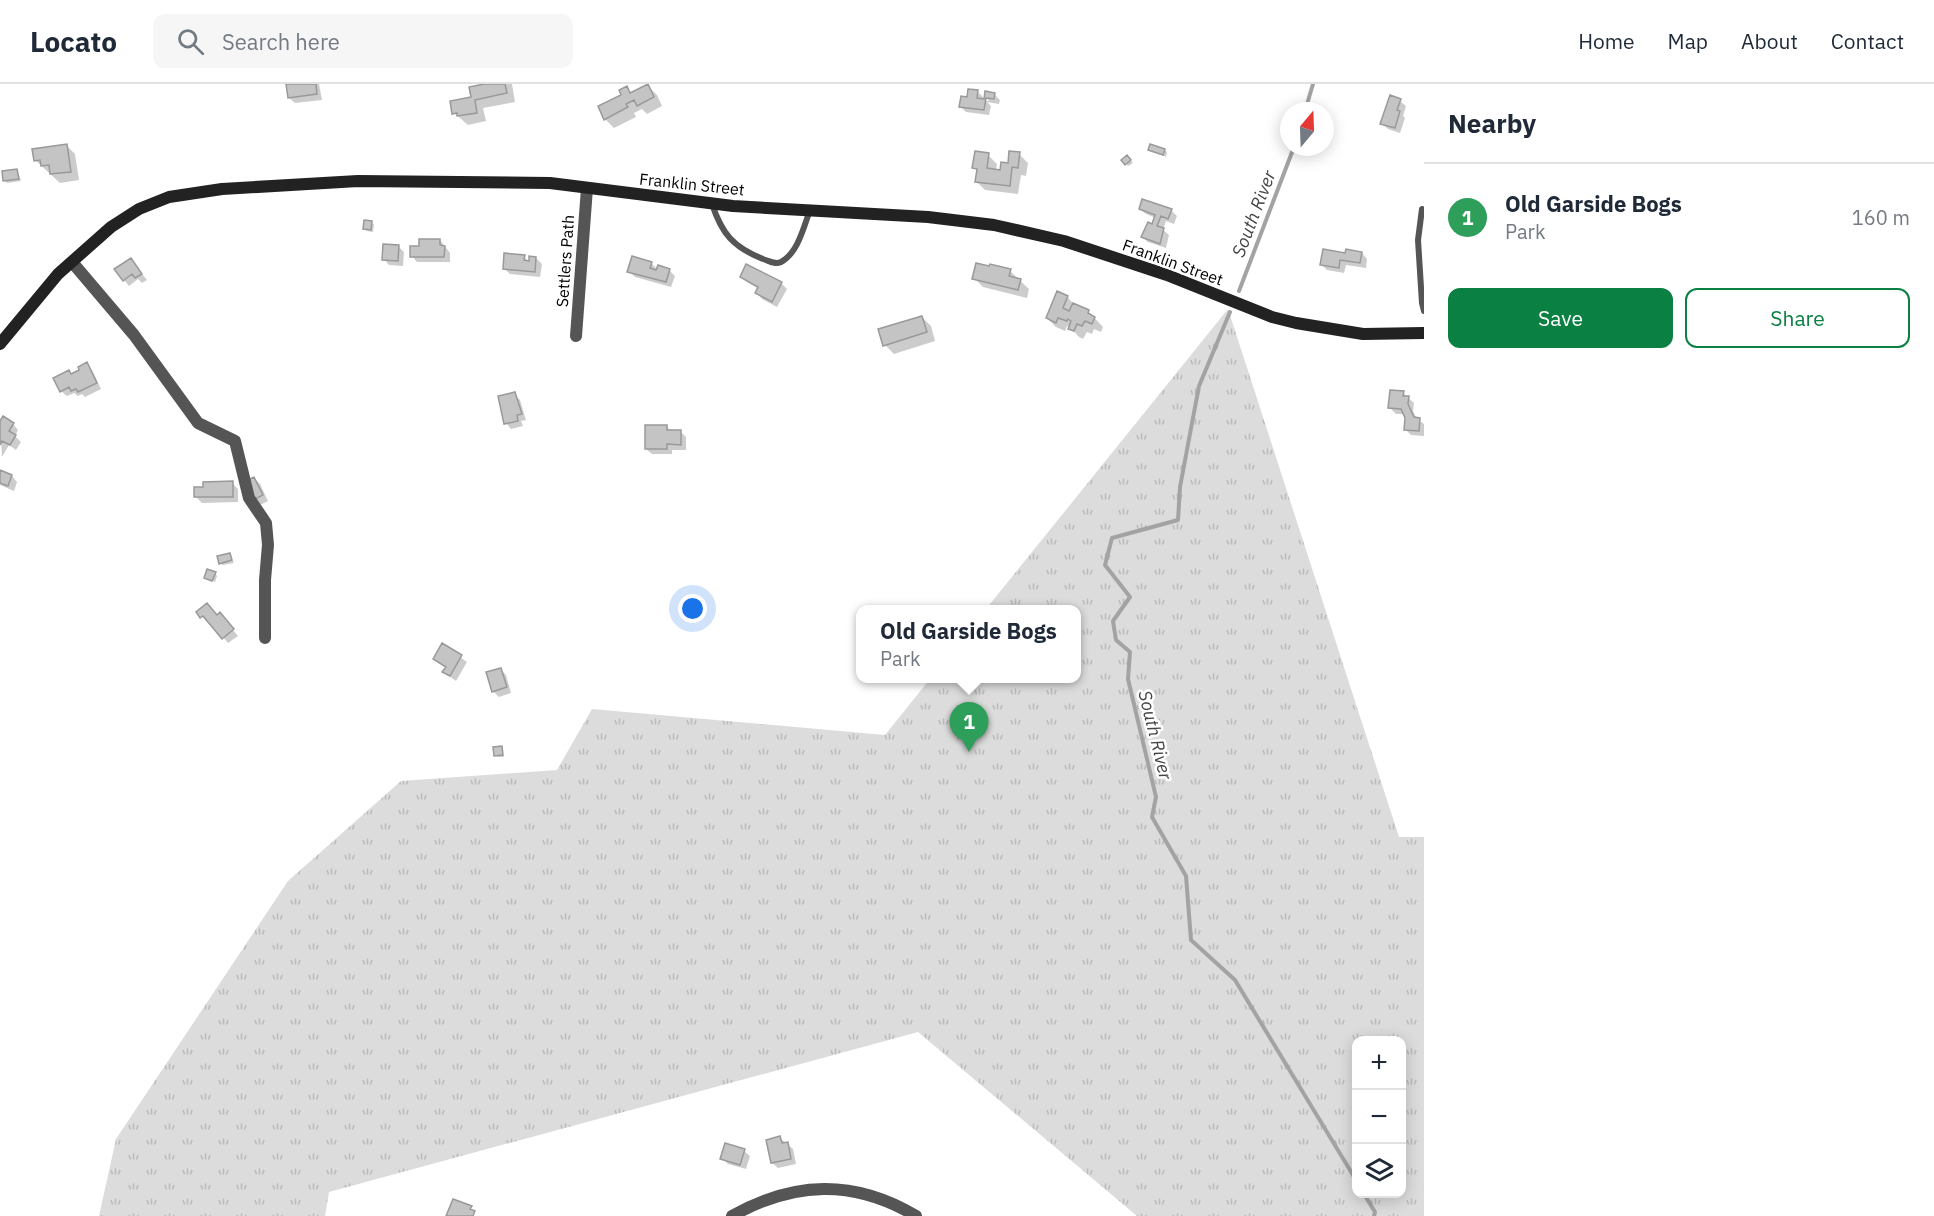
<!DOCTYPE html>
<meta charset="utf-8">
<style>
:root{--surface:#fff;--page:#f6f6f7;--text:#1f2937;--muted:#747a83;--line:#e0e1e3;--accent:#0b8043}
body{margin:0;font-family:"IBM Plex Sans",sans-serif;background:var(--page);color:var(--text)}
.controls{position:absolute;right:18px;bottom:18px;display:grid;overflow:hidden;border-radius:12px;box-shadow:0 3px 15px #0003}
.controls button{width:54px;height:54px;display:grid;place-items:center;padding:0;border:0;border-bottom:2px solid var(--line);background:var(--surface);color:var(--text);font:30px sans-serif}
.compass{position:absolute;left:1280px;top:18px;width:54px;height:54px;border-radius:50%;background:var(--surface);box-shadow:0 3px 15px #0003;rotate:19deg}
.you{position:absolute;left:693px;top:525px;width:21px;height:21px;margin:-15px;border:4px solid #fff;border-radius:50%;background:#1a73e8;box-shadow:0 0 0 9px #1a73e833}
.badge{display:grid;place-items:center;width:39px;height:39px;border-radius:50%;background:var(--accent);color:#fff;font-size:20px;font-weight:700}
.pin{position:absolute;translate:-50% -50px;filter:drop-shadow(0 2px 3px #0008)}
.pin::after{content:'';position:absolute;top:32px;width:21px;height:18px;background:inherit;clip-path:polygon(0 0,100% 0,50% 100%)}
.popup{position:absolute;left:856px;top:521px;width:225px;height:78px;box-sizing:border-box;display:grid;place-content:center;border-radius:12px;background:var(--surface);filter:drop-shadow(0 2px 4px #0005);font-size:20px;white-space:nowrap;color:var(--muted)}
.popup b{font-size:22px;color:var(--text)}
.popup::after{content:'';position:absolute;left:50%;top:100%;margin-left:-12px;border:12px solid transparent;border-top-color:var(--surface)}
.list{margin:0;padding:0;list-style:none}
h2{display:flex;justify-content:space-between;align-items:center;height:78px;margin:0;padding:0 24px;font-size:26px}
h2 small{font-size:20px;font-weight:400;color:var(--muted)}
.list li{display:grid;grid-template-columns:39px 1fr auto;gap:18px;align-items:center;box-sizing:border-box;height:108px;padding:0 24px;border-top:2px solid var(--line)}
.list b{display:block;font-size:22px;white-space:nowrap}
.list p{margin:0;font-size:20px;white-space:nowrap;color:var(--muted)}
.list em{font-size:20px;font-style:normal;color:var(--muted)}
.actions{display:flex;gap:12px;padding:18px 24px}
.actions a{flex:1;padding:14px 0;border:2px solid var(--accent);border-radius:12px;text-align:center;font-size:21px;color:var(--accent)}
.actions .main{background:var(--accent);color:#fff}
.icon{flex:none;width:33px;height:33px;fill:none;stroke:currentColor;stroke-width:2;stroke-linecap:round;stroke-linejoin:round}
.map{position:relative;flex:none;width:1424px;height:1132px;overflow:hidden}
header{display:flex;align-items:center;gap:36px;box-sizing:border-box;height:84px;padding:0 30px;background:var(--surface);border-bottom:2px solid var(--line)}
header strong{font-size:28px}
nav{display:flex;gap:33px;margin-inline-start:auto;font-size:21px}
.search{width:420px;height:54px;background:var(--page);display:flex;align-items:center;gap:15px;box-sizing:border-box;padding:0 21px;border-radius:12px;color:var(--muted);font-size:22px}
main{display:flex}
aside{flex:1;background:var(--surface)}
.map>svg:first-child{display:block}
.park{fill:url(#park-tufts);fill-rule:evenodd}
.shadow{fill:#0003}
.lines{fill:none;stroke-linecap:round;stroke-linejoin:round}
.stream{stroke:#a3a3a3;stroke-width:4}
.building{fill:#c4c4c4;stroke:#999;stroke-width:1.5}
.lane{stroke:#555;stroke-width:6}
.street{stroke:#555;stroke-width:12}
.secondary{stroke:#222;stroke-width:12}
.labels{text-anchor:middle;stroke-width:5;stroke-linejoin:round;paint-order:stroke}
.street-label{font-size:16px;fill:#000;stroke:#fff}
.water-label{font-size:18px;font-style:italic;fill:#444;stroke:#fff}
</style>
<header>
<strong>Locato</strong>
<div class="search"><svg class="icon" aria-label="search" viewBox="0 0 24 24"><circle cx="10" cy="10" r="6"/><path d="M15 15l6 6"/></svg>Search here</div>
<nav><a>Home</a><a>Map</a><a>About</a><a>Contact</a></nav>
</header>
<main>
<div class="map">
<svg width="1424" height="1132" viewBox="0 0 1424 1132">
<defs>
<pattern id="park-tufts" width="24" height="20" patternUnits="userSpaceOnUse" patternTransform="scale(1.5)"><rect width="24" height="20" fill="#dcdcdc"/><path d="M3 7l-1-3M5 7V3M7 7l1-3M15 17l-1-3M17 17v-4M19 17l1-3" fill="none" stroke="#bbb"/></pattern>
</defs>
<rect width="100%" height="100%" fill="#fff"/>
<path class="park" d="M1228,225L1399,753H1424V1132H1137L918,948L329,1108L325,1132H99L116,1055L288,797L401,697L557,686L592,625L885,651L930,595L1077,594V526L986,525ZM1356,956H1402V1110H1356Z"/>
<path class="shadow" d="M287,0H319L322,16L295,19L289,14Z
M492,0H512L515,18L483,24L486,37L468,41L454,29Z
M648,2L657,11L662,22L647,30L642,25L634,29L636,33L614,44L605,35L623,11L626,4L632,10Z
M977,7L983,13L982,16L989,17L986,13L994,10L1000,16L999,20L987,18L991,22L989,31L966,28L961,23Z
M1400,17L1406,22L1403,32L1405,34L1400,49L1388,45L1382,39Z
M66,61L75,70L79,96L60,99L35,76Z
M1150,66H1165L1167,68L1166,73Z
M1019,70L1028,79L1026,92L1021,91L1018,110L985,106L976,97L978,88L974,83L988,71L997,80L996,87L1002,88Z
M1127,73L1133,79L1128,82L1123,76Z
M17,86L21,97L7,99L5,97Z
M1140,125L1171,126L1177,132L1174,140L1166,137L1163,146L1169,151L1166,164L1148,158L1142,153L1153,142L1156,134L1146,130Z
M372,139L374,141L373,148L367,147L365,144Z
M440,156L450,169V178H417L412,172L420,164Z
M398,162L404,168L403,182L389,181L384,175Z
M1362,169L1367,175L1366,184L1346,181L1344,189L1327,186L1321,180L1346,171Z
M524,173L530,179L536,174L542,180L540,193L510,190L504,184Z
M131,176L147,196L142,199L138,195L129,202L124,196Z
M651,179L658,186H669L675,192L671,203L635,193L629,187Z
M1010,187L1029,205L1027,214L983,203L974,194Z
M741,193L781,199L787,205L777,223L762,215L757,209L759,205L747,198Z
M1067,213L1077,223L1088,227L1103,243L1101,248L1094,245L1092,250L1087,248L1083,255L1079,253L1070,243L1067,242L1065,247L1056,243L1047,234Z
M922,233L931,242L935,257L894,270L885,261Z
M86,280L92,286L101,305L85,313L82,310L78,312L74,309L67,312L61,307L72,291L81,286Z
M1403,309L1414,319L1413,327L1417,335L1424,340V352L1411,351L1406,346L1405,330H1396L1390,324Z
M514,310L520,316L526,336L521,337L523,342L511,345L506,339Z
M0,340H13L18,346L15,352L21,358L16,366L9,361L2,373Z
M666,342L671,347H680L686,353V366H672V370H652L646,365Z
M0,388L12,392L17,398L14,407L0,401Z
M254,394L260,400L268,417L260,421L254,415Z
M232,399L238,405V418L202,419L196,413Z
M230,471L234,479L223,481L220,479Z
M215,489L217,492L215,498L205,493Z
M198,528L218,532L225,536L238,552L228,559L209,537L207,538Z
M443,561L467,578L456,597L444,588L446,584L435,575Z
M500,585L506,591L511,609L499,613L493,607Z
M501,664L504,673H498L495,671Z
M780,1054L793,1065L796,1080L778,1084L772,1079L767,1057Z
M744,1067L750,1072L746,1085L728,1080L722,1074Z"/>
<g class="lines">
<path class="stream" d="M1305,27L1313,0
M1239,207L1294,63
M1230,228L1199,302L1180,403L1178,436L1112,454L1105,481L1130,513L1113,537L1116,556L1130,568L1128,595L1156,713L1152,733L1186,792L1191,856L1235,896L1356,1096
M1364,1110L1375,1128L1374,1132"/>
</g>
<path class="building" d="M286,0H316L317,10L288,14Z
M484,0H505L507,9L475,16L477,29L457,32V29L452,30L450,17L471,13L469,3Z
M648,0L654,13L637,22L634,16L626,20L628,23L604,36L598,22L621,11L619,6L627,2L630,9Z
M968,5L978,6L977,14L984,15L985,7L995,9L994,15L986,14L984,26L959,23L961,12L967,13Z
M1390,11L1401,15L1397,26L1400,27L1395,44L1380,40Z
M67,60L71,88L50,90L49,81L41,82L40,76L34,77L32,65Z
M1150,60L1165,65L1163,71L1148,66Z
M975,67L989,69L987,84L1000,86L1001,78L1008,79L1009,67L1020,68L1018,84L1012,83L1010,102L975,98L977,85L972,84Z
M1127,71L1131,76L1125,81L1121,76Z
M17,85L19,95L3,97L2,87Z
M1142,115L1172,125L1168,135L1161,132L1157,142L1164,144L1160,160L1141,153L1148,138L1152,140L1155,131L1139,125Z
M364,136L372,137L371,146L363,145Z
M419,155H440V161L445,162L444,173H410V162H419Z
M383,160L399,161L398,177L382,176Z
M1323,165L1345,169L1346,165L1362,168L1360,179L1340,176L1339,184L1320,181Z
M504,169L525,171L524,176L529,177V172L536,173L535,188L503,185Z
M632,172L652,178L650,184L656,186L658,181L670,185L666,198L627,188Z
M131,174L142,190L135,194L132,190L123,197L114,185Z
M976,179L989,182L990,180L1011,185L1009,192L1021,195L1018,206L972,195Z
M746,180L782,198L772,218L755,209L758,203L740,193Z
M1057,207L1068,212L1063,224L1069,227L1073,219L1089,226L1088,229L1095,233L1092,240L1085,237L1082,242L1077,240L1074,247L1068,245L1071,237L1068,235L1067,237L1058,234L1056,239L1046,234Z
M922,232L927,248L883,262L878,245Z
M87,278L97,299L78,308L76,305L71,307L69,303L60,308L53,294L69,286L71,290L79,286L78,283Z
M1390,306L1404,307L1403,312H1409L1408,320L1414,333L1420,334L1419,347L1404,346L1405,334L1401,325L1388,324Z
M515,308L522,330L517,331L518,337L504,340L498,312Z
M3,332L14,339L9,347L16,351L10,361L2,357L0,361V337Z
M645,341H667V346H681V361L667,360V365H645Z
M0,386L12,391L8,402L0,399Z
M254,393L263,411L253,416L244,398Z
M233,397V413H194V403H203V398Z
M230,469L232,476L219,480L217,472Z
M207,485L216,488L212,497L204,494Z
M207,519L217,531L220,528L234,545L222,555L203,532L200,534L196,528Z
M442,559L462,571L450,592L442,588L446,583L433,575Z
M501,584L507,603L492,608L486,588Z
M502,662L503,671L494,672L493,663Z
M780,1052L782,1059L788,1058L791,1075L771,1079L766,1056Z
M725,1059L745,1065L740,1081L720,1075Z
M453,1115L472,1122L470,1125L475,1127L473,1132H446Z"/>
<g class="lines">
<path class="lane" d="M712,120C722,150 733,163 763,175C769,177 775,181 781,178C798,169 804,142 810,126
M1422,125L1418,156L1422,219L1424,227"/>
<path class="street" d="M72,178L134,251L198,339L235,357L249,414L266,439L268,461L265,496V554
M576,252L587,104
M732,1132C794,1097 854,1095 916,1132"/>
<path class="secondary" d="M0,260L58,190L111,143L139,125L169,113L222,105L358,97L550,99L733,122L928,133L994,141L1064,157L1167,191L1272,233L1296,239L1363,250L1424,249"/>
</g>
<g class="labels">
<g class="street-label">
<text transform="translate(692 100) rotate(6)" y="6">Franklin Street</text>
<text transform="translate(565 177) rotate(-86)" y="6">Settlers Path</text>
<text transform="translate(1173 178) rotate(20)" y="6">Franklin Street</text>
</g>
<g class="water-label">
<text transform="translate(1254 130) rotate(-69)" y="6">South River</text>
<text transform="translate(1155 651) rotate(76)" y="6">South River</text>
</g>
</g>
</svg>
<div class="controls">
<button>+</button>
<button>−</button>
<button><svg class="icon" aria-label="layers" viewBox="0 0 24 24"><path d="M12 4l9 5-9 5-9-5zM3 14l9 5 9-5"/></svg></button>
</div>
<svg class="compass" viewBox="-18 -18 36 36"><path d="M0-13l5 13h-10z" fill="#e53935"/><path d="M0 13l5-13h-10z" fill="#747a83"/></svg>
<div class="you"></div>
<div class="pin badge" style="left:969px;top:668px;background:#2e9e5b">1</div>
<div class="popup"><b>Old Garside Bogs</b>Park</div>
</div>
<aside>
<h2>Nearby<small></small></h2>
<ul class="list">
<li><span class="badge" style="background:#2e9e5b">1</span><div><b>Old Garside Bogs</b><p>Park</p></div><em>160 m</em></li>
</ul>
<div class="actions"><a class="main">Save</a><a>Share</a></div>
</aside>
</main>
